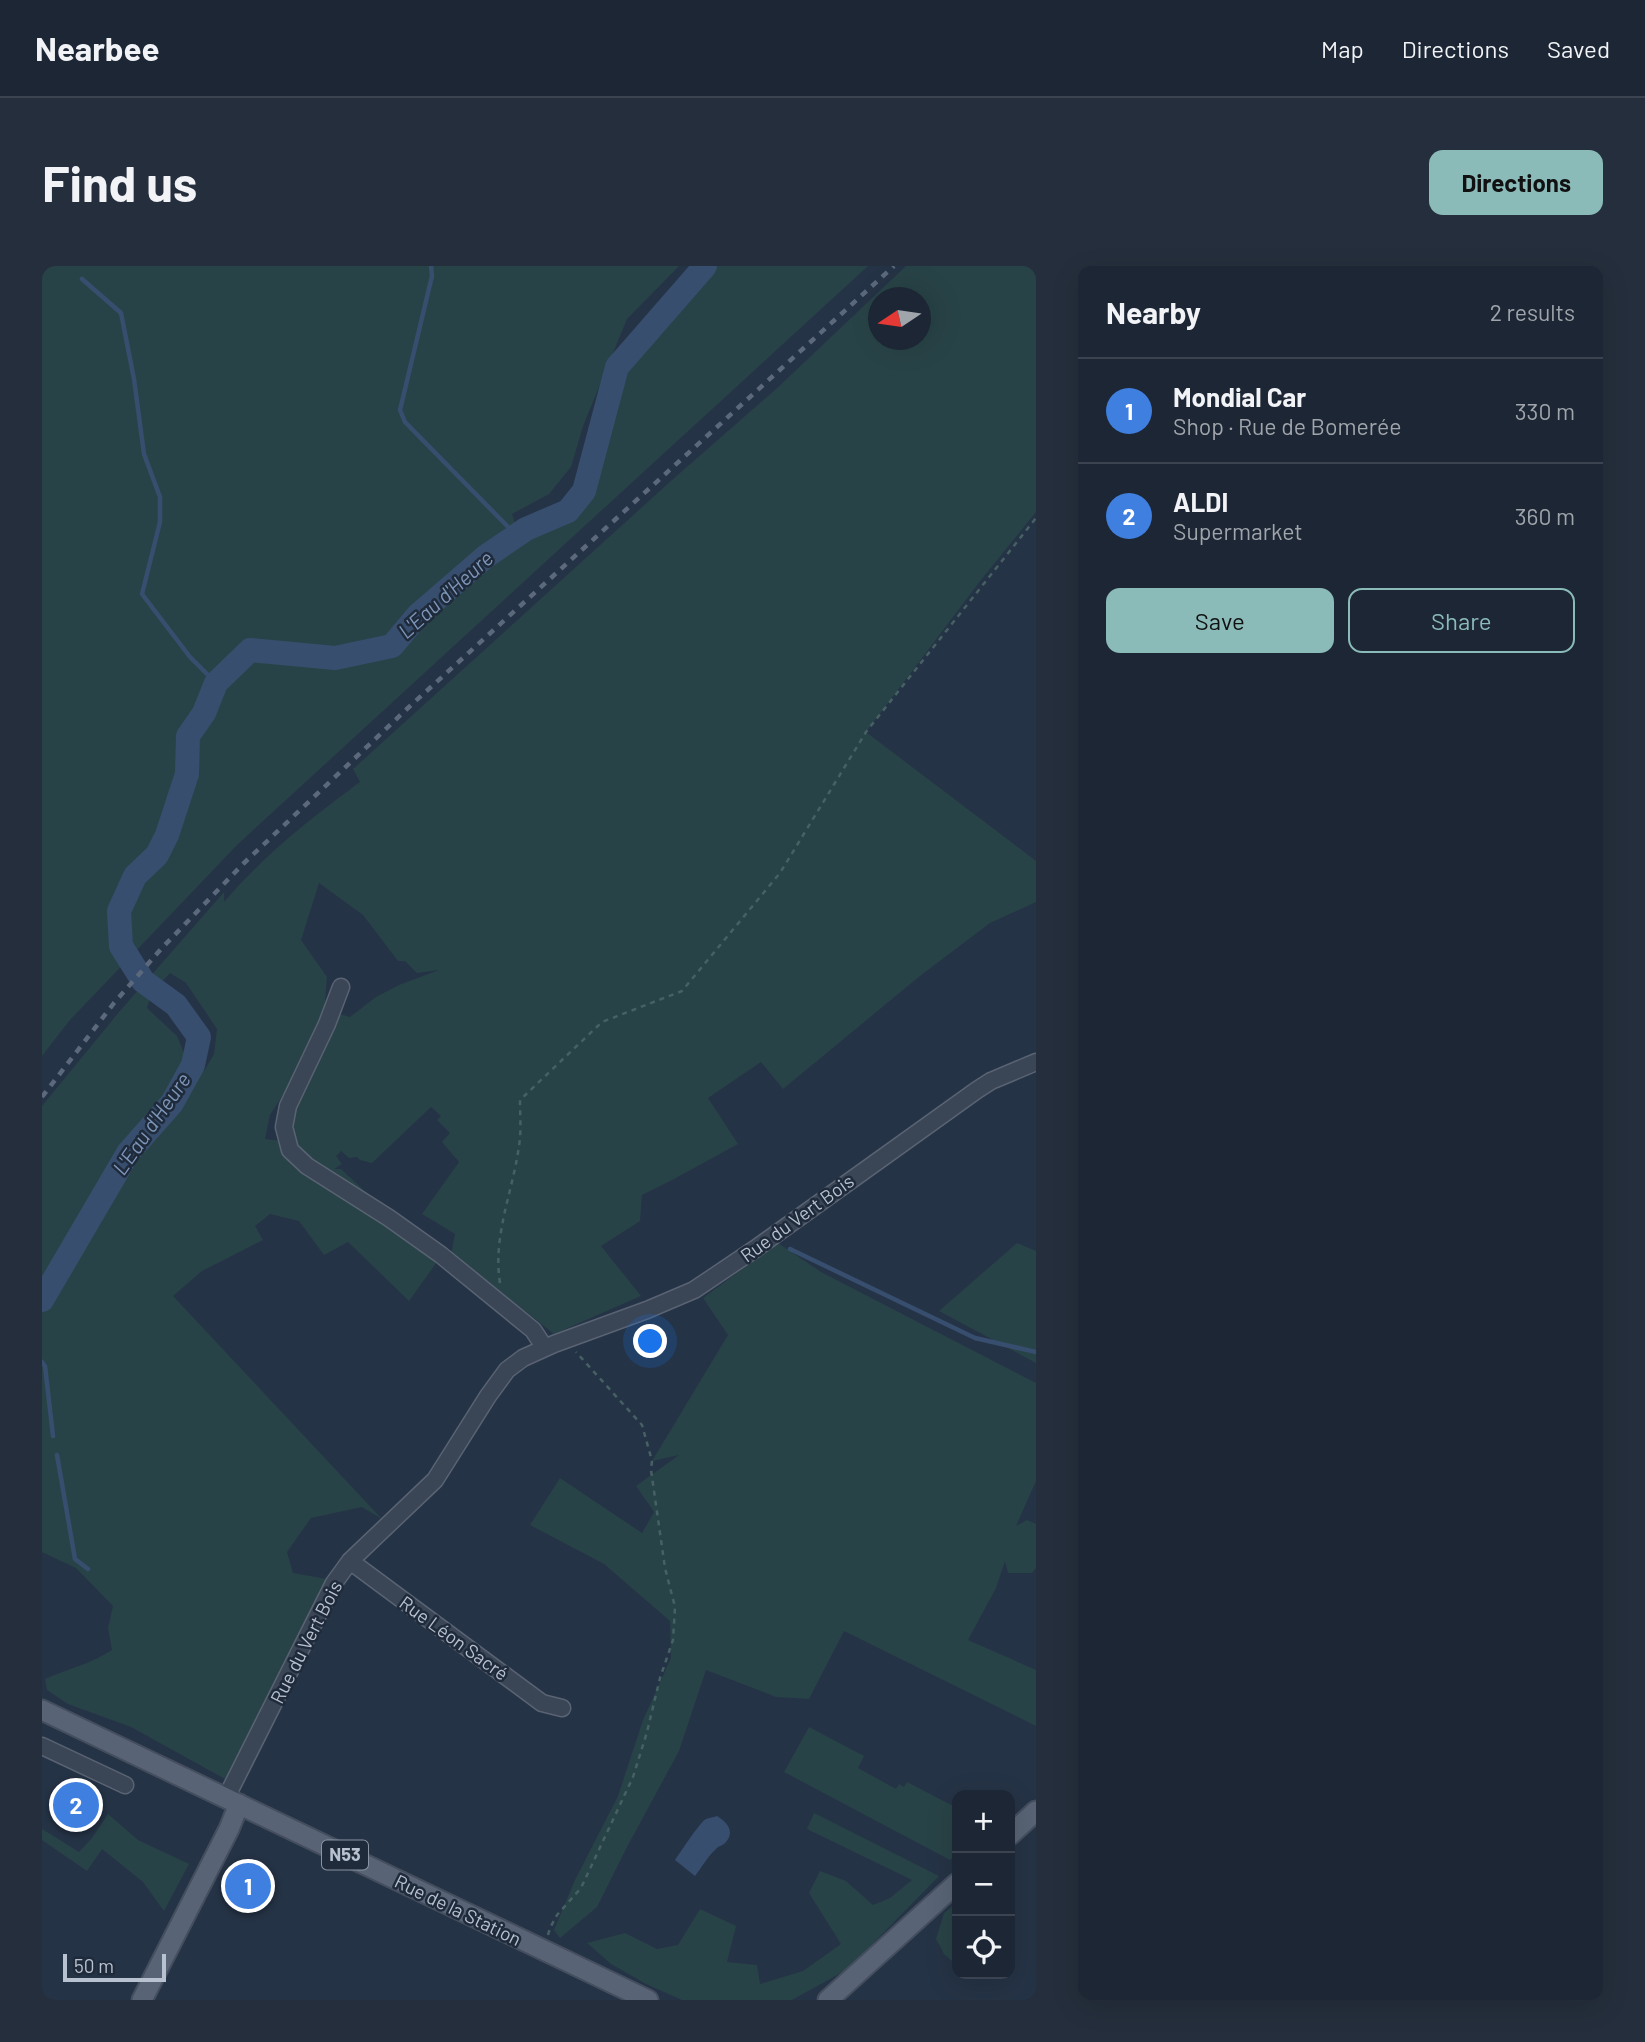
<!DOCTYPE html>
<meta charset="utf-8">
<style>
:root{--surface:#1c2634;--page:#252e3c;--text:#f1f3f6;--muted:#a0a5ac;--line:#3a434f;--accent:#8bbbb9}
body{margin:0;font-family:Barlow,sans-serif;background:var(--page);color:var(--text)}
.controls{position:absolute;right:21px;bottom:21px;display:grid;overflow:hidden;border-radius:14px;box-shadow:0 7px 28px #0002}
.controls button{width:63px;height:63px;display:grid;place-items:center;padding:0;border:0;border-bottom:2px solid var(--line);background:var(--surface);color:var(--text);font:35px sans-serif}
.compass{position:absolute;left:826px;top:21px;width:63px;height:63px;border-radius:50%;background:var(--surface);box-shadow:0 7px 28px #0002;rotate:257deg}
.scale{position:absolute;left:21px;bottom:18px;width:103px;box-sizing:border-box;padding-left:7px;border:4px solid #b8c1cf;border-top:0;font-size:19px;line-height:24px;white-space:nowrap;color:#b8c1cf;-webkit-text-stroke:5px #1f2a3b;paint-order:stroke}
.you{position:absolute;left:609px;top:1076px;width:24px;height:24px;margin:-18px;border:5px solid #fff;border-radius:50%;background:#1a73e8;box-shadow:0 0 0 10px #1a73e833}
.badge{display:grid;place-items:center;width:46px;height:46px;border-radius:50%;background:var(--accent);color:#fff;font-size:23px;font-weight:700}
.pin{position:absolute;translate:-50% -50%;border:4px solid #fff;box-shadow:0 2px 7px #0006}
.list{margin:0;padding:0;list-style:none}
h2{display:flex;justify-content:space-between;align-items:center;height:91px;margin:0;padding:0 28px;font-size:30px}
h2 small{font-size:23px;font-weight:400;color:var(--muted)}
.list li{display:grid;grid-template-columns:46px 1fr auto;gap:21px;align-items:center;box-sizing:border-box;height:105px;padding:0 28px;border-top:2px solid var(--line)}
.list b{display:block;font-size:26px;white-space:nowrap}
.list p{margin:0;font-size:23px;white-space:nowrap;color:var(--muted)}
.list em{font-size:23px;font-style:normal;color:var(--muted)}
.actions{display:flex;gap:14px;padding:21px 28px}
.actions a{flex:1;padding:16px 0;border:2px solid var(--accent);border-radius:14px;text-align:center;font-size:24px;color:var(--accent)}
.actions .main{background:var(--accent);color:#111}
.icon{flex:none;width:38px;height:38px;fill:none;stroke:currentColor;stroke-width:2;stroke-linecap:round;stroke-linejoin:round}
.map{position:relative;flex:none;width:994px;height:1734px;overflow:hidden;border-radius:14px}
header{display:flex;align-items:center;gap:42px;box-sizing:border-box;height:98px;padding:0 35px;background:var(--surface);border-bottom:2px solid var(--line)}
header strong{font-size:33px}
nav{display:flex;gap:38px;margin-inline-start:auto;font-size:24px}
.intro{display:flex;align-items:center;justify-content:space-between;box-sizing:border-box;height:168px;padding:0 42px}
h1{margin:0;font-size:49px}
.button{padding:18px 32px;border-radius:14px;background:var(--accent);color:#111;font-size:24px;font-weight:700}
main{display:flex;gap:42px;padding:0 42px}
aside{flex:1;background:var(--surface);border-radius:14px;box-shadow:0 7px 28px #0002}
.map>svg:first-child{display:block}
.green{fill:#284347;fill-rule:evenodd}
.water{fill:#384e6e}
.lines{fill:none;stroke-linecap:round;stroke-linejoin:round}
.stream{stroke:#384e6e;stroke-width:4.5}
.river{stroke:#384e6e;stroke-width:24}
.minor-casing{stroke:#596373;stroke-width:19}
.major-casing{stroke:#444e5f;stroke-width:23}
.path{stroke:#466063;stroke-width:2.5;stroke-dasharray:5 5;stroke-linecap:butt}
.minor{stroke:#3a4555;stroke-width:16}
.major{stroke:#586475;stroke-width:19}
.rail{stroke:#5c697d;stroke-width:4.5;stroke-dasharray:7 7;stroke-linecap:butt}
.labels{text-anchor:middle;stroke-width:5;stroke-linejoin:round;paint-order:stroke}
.shield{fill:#1f2a3b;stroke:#8a94a3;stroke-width:2}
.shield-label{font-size:18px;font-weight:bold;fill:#b8c1cf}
.street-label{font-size:19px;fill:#b8c1cf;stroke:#1f2a3b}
.water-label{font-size:21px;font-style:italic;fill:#7d96b8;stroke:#1f2a3b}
</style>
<header>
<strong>Nearbee</strong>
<nav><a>Map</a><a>Directions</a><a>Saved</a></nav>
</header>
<div class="intro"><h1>Find us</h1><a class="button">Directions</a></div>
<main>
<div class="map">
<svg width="994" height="1734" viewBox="0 0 994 1734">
<rect width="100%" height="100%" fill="#253346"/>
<path class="green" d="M0,0H637L585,53L541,160L529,201L507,228L470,248L473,257L488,271L530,248L548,227L580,103L673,0H826L196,578L28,754L0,790Z
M864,0H994V246L939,314L824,466L994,595V636L948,657L878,710L741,823L719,796L666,832L696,878L632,913L600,929L598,955L559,980L599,1030L512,1068L459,1026L451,1025L408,994L413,968L380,948L417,896L400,876L408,867L395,854L399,850L389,841L330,897L318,894L315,891L307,892L299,885L294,890L300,898L292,903H299L328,930H319L397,993L367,1035L306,976L282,989L257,955L228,948L213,960L221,974L160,1005L131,1030L340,1253L320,1241L269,1252L245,1286L251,1307L285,1313L272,1343L250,1380L183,1513L89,1461L26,1438L5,1424L3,1413C25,1403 49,1398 70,1384L66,1362L71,1340L34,1302L0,1286V840L77,746L182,626V636C223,588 268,553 318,516L311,503L630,214L733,124ZM836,32H878V74H836ZM277,617L321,649L356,695H363L375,707L397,704L357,719L334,731L308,751L294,747L239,875L223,873L228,849L253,810L282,747L285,711L259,674ZM128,707L144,717L175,763L172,788L162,805L146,797L135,770L105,742L110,726Z
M736,977L779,1006L994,1117V1215L974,1260L985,1254L994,1258V1302L990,1307H966L963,1295L954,1322L926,1374L994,1404V1460L802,1365L767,1433L734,1431L664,1404L637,1485L585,1581L555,1641L518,1672L512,1664L533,1614L576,1530L601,1454L629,1392L628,1355L562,1298L488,1259L518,1212L600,1267L612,1246L594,1220L637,1189L610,1195L686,1069L661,1032Z
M975,977L994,985V1097L897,1045Z
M767,1461L822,1490L816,1502L854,1523L857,1518L862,1521L865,1516L915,1542V1588L908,1594L742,1506Z
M772,1547L897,1610L806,1703L750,1734H640L604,1718L569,1698L545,1677L583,1667L615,1683L636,1679L658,1643L694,1660L685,1696L715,1699L718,1718L761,1705L799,1678L767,1627L778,1605L804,1615L831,1639L848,1632L870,1614L765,1563Z
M66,1548L96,1574L147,1598L122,1645L101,1616L60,1583L45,1605L0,1574V1563L37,1586L50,1572Z
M915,1636V1698H913L902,1688L894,1673L902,1647Z"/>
<path class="water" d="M675,1550C685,1556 694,1566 683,1577C680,1580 676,1580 674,1583C666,1590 659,1602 653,1610L633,1594C639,1586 657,1557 664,1553C666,1552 673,1551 675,1550Z"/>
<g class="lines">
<path class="stream" d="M389,0L390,10L358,144L363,156L474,269
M40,13L79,47L92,113L102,188L118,231V256L100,328L148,391L174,417
M748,983L933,1072L994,1086
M0,1096L3,1100L11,1170
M15,1189L33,1293L46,1303"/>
<path class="river" d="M0,1034L86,887L130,837L151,799L157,771L134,739L101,715L79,680L77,645L93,610L115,589L125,569L145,508L146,470L162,447L174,417L208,384L293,392L350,380L376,349L443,291L484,263L526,245L542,225L575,101L663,0"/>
<g class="minor-casing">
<path id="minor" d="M299,721L285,758L246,840L242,861L248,884L265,900L347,952L399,989L491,1064L503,1082
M308,1295L500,1437L520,1442
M0,1480L83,1519
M184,1532L292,1317L308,1295L393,1214L446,1130L465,1104L481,1092L512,1078L605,1044L652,1024L713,983L935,824L949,815L994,796"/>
</g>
<g class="major-casing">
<path id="major" d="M0,1444L606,1734
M968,1569L994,1545
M100,1734L187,1563L197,1538
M786,1734L915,1617"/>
</g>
<path class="path" d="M458,1017C450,968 473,921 478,872C479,860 478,847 478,834L560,756L640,725L738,607L824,466L994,252
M506,1669L508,1662L515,1649L539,1622L591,1511L605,1466L618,1412L631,1374L633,1341L623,1302L609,1204L610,1195L600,1159L534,1086"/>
<use href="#minor" class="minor"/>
<use href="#major" class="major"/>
<path class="rail" d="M0,831L72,737L119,683L201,598L367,441L852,0"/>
</g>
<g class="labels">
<rect class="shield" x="280" y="1574.5" width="46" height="29" rx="5"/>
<g class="shield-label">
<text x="303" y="1595">N53</text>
</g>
<g class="street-label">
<text transform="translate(755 952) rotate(-36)" y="7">Rue du Vert Bois</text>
<text transform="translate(412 1372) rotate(36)" y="7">Rue Léon Sacré</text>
<text transform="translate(264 1376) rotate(-63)" y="7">Rue du Vert Bois</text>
<text transform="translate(416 1644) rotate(26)" y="7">Rue de la Station</text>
</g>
<g class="water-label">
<text transform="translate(404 329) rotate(-42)" y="7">L'Eau d'Heure</text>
<text transform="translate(110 858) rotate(-55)" y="7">L'Eau d'Heure</text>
</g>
</g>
</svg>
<div class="controls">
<button>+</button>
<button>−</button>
<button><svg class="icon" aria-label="locate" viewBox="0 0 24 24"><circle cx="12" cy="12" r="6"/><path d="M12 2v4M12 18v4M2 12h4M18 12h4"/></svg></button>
</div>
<svg class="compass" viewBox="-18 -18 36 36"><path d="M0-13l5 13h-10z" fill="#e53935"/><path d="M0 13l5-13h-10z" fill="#a0a5ac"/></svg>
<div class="scale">50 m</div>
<div class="you"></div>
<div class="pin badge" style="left:206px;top:1620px;background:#3f7fe0">1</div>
<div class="pin badge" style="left:34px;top:1539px;background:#3f7fe0">2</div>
</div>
<aside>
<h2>Nearby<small>2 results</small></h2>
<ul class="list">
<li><span class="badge" style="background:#3f7fe0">1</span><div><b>Mondial Car</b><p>Shop · Rue de Bomerée</p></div><em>330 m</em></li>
<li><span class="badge" style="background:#3f7fe0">2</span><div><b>ALDI</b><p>Supermarket</p></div><em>360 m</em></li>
</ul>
<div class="actions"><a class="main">Save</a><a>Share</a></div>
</aside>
</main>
